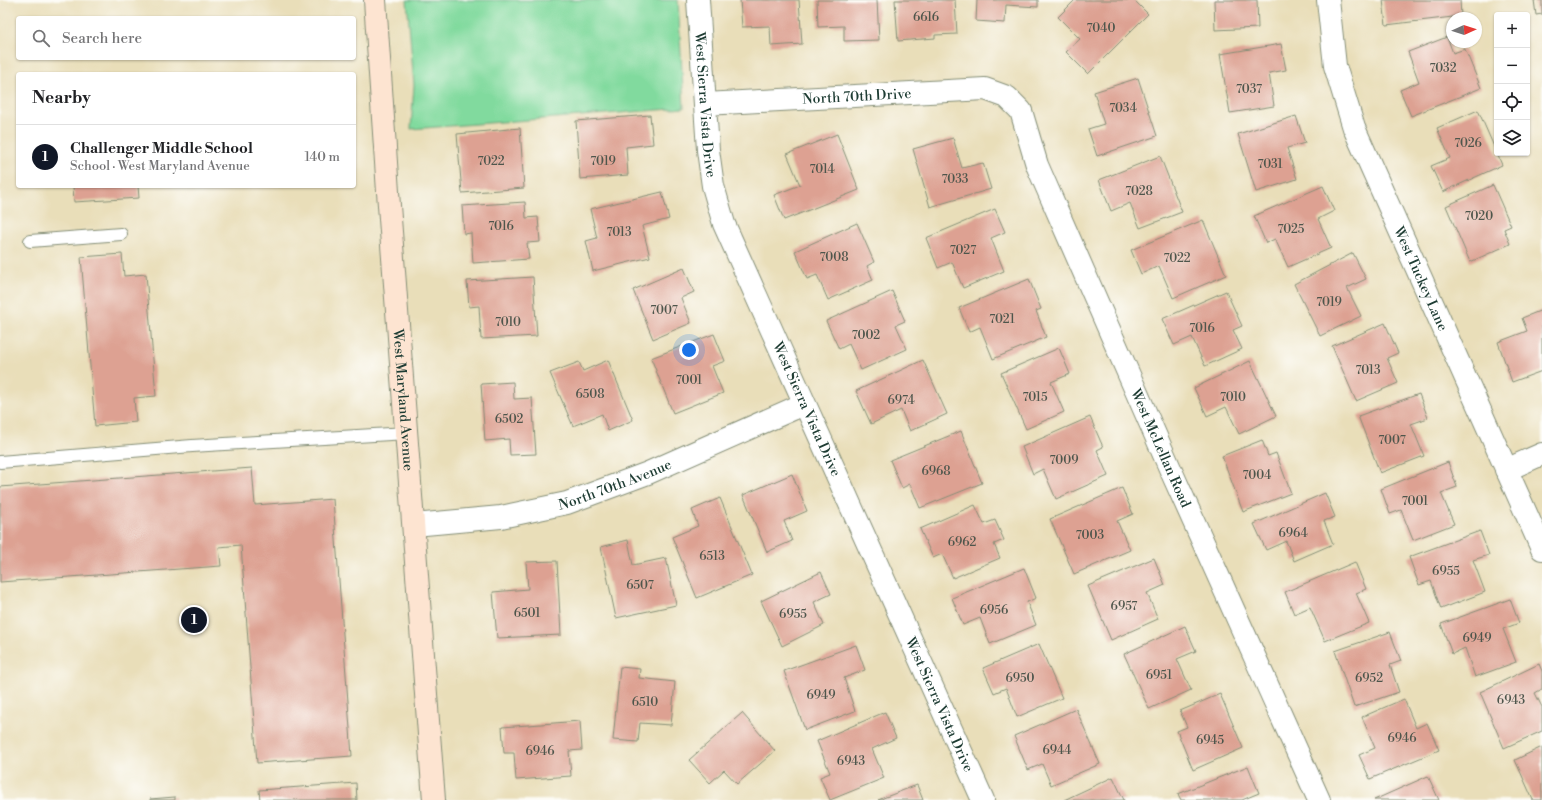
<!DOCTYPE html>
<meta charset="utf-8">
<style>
:root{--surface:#fff;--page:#f6f6f6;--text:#202124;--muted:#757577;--line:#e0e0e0;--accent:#111827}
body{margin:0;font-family:"Libre Bodoni",serif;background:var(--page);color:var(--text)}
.controls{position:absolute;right:12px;top:12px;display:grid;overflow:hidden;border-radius:4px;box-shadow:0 1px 3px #0004}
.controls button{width:36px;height:36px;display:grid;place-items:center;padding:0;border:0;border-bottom:1px solid var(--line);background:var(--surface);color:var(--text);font:20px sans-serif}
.compass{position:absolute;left:1446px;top:12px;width:36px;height:36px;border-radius:50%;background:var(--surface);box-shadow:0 1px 3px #0004;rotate:87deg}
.you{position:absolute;left:689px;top:350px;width:14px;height:14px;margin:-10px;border:3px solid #fff;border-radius:50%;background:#1a73e8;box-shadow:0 0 0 6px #1a73e833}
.badge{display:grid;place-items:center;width:26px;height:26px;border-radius:50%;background:var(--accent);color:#fff;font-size:13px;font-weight:700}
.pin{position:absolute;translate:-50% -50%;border:2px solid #fff;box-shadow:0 1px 4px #0006}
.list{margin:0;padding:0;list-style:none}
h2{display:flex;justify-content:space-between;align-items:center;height:52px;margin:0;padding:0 16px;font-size:17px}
h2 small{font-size:13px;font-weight:400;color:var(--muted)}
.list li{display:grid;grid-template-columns:26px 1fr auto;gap:12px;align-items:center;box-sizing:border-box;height:64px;padding:0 16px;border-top:1px solid var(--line)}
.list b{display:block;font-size:15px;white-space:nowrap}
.list p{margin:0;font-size:13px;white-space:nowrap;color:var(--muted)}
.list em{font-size:13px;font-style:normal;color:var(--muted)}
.icon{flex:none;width:22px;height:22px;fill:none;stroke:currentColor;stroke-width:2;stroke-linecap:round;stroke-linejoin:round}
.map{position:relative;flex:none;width:1542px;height:800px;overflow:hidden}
.search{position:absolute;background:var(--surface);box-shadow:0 1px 3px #0004;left:16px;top:16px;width:340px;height:44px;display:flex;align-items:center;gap:10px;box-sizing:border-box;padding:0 14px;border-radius:4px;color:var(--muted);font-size:15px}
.panel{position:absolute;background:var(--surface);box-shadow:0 1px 3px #0004;left:16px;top:72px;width:340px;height:116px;border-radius:4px}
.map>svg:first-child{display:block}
.green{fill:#81da9e;stroke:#508c69}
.building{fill:#dda192}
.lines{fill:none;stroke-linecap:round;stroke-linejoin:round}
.lane-casing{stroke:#848e76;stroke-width:14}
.street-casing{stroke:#848e76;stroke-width:24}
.secondary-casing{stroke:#848e76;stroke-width:24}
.lane{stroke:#fff;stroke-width:12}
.street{stroke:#fff;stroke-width:22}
.secondary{stroke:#fde4d1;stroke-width:22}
.labels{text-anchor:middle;stroke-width:3.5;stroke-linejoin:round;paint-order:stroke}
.number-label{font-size:12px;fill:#4e564c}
.street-label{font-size:14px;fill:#1f3d34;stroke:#fdfcf7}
</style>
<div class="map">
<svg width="1542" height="800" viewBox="0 0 1542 800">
<rect width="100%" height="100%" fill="#fdfcf7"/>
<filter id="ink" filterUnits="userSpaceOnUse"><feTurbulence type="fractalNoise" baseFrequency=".025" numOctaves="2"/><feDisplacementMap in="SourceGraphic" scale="8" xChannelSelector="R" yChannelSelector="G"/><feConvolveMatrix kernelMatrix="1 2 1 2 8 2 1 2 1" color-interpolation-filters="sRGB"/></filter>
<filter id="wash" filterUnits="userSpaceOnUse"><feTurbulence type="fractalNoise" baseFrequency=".012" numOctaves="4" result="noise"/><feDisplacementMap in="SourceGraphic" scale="16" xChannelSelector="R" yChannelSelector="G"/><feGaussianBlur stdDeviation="0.9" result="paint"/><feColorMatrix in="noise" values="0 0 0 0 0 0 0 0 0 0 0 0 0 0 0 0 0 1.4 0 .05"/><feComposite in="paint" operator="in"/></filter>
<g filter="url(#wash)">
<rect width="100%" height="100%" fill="#e9deb9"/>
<path class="green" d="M407,0H678L684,108L411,129L414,85Z"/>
<g id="blocks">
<path class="building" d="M740,0H799L802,44L771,46L770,26L742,27Z
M817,0H877L879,40L844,41V26L818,27Z
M895,0H955L957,34L935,35V38L898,41Z
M977,0H1038V7L1006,5L1005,23L976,21Z
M1075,0H1134L1148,14L1088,74L1066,52L1080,39L1058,17Z
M1214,0H1257L1258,28L1215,30Z
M1383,0H1460L1461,16L1386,25Z
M1534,0H1542V14L1536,15Z
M1447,37L1453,53L1465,49L1481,88L1411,116L1400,90L1419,82L1408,52Z
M1281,44L1286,70L1269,73L1274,106L1230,113L1220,54Z
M1138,78L1157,136L1097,156L1088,129L1104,124L1094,92Z
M1478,110L1502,165L1443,192L1431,166L1450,158L1437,128Z
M650,115L653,144L626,147L628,175L580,179L576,121Z
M1296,116L1305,143L1287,148L1297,179L1256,192L1238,134Z
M520,128L524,188L462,193L457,134Z
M837,134L859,190L784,220L774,195L800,185L787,154Z
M953,138L962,168L983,163L991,189L930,207L913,149Z
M1160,156L1182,212L1140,228L1130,203L1111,211L1099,180Z
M1493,185L1511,226L1504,229L1510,244L1470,262L1446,206Z
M73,186H138L139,198L74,202Z
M1323,186L1334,211L1318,219L1331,248L1288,267L1275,239L1266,243L1254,216Z
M662,192L669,219L642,226L650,257L593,271L586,241L597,238L590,209Z
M525,202L526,218L538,217L540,242L527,243L529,259L473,263L471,233L464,234L462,206Z
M995,209L1005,232L991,238L1004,271L963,288L952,262L938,268L926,238Z
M1203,220L1226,275L1173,298L1159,266L1141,274L1131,250Z
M857,223L874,262L867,266L873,280L828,300L817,275L807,279L795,251Z
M1353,253L1366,279L1347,288L1361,316L1320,336L1294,284Z
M122,254L124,276L146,274L156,396L134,398L136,422L95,426L81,257Z
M684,268L694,292L681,298L691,323L653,339L633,290Z
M533,277L537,336L481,339L479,306L469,307L467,281Z
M1029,279L1041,309L1036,311L1046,337L993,359L980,327L969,332L959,308Z
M892,291L905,321L896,325L907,349L861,370L849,344L839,349L826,321Z
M1226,291L1242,326L1233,330L1242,349L1205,366L1192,337L1174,345L1162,319Z
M1542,310V371L1512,382L1498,342L1527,331L1522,318Z
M1385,323L1398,353L1387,358L1398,383L1356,401L1332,346Z
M714,334L725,361L712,366L723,393L673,413L651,358Z
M1059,348L1070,374L1051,382L1064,412L1026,429L1001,373Z
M608,360L633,420L608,431L602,414L573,426L550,373L579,362L583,371Z
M923,360L947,414L910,431L901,410L871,424L856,391Z
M1250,361L1276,416L1239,434L1226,407L1207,416L1194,388Z
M513,382L514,399L532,398L536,454L510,455L509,439L485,441L481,384Z
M1419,394L1428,418L1411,424L1424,456L1380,473L1358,416Z
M1090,417L1103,447L1097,450L1108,476L1056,499L1043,469L1033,474L1022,447Z
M961,431L982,483L920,508L910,484L902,488L890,460Z
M1262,440L1268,456L1276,453L1291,493L1243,512L1222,456Z
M1448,462L1457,487L1441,493L1454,524L1413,540L1401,510L1390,514L1381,489Z
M252,468L255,505L333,499L352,756L257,763L241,545L219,547L221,566L0,582V487Z
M792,474L807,511L784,521L792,541L767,552L743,495Z
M1122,488L1133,514L1117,521L1130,550L1074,574L1050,519Z
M1325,493L1335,517L1324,521L1333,544L1294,561L1286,541L1266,550L1254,524Z
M720,498L752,575L697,598L672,537L698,526L692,510Z
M975,505L984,524L995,520L1004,540L994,544L1000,558L953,578L942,554L933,558L920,529Z
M1480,531L1489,555L1473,560L1485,592L1441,609L1431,581L1419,585L1409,557Z
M628,540L633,565L666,558L676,605L616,618L601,547Z
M1154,558L1165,585L1147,593L1158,619L1111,640L1088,586Z
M557,561L561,635L497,638L493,592L528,589L526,562Z
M1355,562L1366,589L1356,593L1369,623L1325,641L1310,607L1294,614L1285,592Z
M1024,568L1036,598L1027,602L1036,625L990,644L980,618L963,625L952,598Z
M821,572L831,594L814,602L824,625L782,646L761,601Z
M1510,599L1519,623L1503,629L1516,662L1475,677L1465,648L1452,654L1441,624Z
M1185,626L1196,651L1177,659L1191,690L1149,709L1124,654Z
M1390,632L1401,661L1390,665L1399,692L1354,707L1335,651Z
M1039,644L1062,698L1017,717L1006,688L994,693L983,668Z
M856,645L865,670L844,678L855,711L805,730L784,671Z
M1539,664L1542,671V689L1535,693L1542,707V731L1504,748L1480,692Z
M620,667L640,669L639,678L675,682L671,725L640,723L638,742L613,740Z
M1220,694L1243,748L1193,770L1177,731L1187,727L1180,711Z
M1404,699L1416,728L1427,723L1439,750L1370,779L1359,755L1375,748L1362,717Z
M1076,709L1100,764L1051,785L1042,764L1028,770L1014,736Z
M885,712L896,738L872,749L884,778L830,800L820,777L830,773L817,741Z
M742,713L775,751L737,784L724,770L710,783L689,760Z
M580,721L582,750L569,751L571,776L516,780L514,753H504L502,727Z
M1542,747V800H1533L1515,760Z
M1248,766L1259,793L1242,800H1181L1178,794Z
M1428,776L1439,800H1374Z
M1113,777L1124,800H1064Z
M356,783L357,800H260L259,790Z
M917,785L923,800H878Z
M175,797V800H150V799Z"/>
</g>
</g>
<g filter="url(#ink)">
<use href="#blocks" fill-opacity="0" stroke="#848e76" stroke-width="1"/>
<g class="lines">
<g class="lane-casing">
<path id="lane" d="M30,241L121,234
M0,462L192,446L407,433"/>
</g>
<g class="street-casing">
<g id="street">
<path id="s1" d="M698,0L708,150L713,186L724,224L983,800"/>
<path id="s2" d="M1328,0L1335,66L1354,128L1542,549"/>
<path id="s3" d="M705,104L985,89L1007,97L1021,111L1037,165L1172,473L1319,800"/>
<path d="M1506,470L1542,454"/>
<path id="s4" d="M414,525L501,517L567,503L648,473L804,404"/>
</g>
</g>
<g class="secondary-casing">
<g id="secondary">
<path id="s5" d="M375,0L388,192L434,800"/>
</g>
</g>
<use href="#lane" class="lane"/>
<use href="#street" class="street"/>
<use href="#secondary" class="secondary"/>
</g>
</g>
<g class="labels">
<g class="number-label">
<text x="926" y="21">6616</text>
<text x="1101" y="32">7040</text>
<text x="1443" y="72">7032</text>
<text x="1249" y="93">7037</text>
<text x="1123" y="112">7034</text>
<text x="1468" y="147">7026</text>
<text x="491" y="165">7022</text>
<text x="603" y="165">7019</text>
<text x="1270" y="168">7031</text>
<text x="822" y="173">7014</text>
<text x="955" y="183">7033</text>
<text x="1139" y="195">7028</text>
<text x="1479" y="220">7020</text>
<text x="501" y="230">7016</text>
<text x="1291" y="233">7025</text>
<text x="619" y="236">7013</text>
<text x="963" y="254">7027</text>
<text x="834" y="261">7008</text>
<text x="1177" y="262">7022</text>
<text x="1329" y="306">7019</text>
<text x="664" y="314">7007</text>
<text x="1002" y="323">7021</text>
<text x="508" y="326">7010</text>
<text x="1202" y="332">7016</text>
<text x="866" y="339">7002</text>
<text x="1368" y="374">7013</text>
<text x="689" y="384">7001</text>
<text x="590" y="398">6508</text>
<text x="1035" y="401">7015</text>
<text x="1233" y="401">7010</text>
<text x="901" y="404">6974</text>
<text x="509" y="423">6502</text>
<text x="1392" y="444">7007</text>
<text x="1064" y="464">7009</text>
<text x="936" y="475">6968</text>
<text x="1257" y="479">7004</text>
<text x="1415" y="505">7001</text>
<text x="1293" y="537">6964</text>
<text x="1090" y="539">7003</text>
<text x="962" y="546">6962</text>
<text x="712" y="560">6513</text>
<text x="1446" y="575">6955</text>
<text x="640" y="589">6507</text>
<text x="1124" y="610">6957</text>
<text x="994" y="614">6956</text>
<text x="527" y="617">6501</text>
<text x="793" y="618">6955</text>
<text x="1477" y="642">6949</text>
<text x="1159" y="679">6951</text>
<text x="1020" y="682">6950</text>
<text x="1369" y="682">6952</text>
<text x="821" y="699">6949</text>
<text x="1511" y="704">6943</text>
<text x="645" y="706">6510</text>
<text x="1402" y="742">6946</text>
<text x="1210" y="744">6945</text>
<text x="1057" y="754">6944</text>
<text x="540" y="755">6946</text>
<text x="851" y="765">6943</text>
</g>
<g class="street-label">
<text dy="5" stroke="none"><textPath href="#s3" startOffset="152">North 70th Drive</textPath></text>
<text dy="5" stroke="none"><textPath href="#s1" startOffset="105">West Sierra Vista Drive</textPath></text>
<text dy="5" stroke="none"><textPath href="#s2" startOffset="296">West Tuckey Lane</textPath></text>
<text dy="5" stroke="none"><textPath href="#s5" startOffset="401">West Maryland Avenue</textPath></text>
<text dy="5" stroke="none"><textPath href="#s1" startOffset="429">West Sierra Vista Drive</textPath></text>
<text dy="5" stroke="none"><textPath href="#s3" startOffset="689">West McLellan Road</textPath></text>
<text dy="5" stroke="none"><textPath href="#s4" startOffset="206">North 70th Avenue</textPath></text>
<text dy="5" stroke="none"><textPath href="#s1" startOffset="753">West Sierra Vista Drive</textPath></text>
</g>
</g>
</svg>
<div class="controls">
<button>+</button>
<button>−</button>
<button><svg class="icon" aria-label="locate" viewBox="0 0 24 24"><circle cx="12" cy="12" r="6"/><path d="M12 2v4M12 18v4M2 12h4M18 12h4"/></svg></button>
<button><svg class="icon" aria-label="layers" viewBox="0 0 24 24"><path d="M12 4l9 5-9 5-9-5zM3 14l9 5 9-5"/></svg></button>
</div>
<svg class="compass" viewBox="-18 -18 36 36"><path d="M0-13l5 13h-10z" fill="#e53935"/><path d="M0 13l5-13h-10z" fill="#757577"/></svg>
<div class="you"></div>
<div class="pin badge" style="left:194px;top:620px">1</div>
<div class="search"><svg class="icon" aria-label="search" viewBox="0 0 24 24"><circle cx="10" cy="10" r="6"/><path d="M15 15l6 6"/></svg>Search here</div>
<section class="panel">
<h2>Nearby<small></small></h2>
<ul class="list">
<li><span class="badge">1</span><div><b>Challenger Middle School</b><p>School · West Maryland Avenue</p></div><em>140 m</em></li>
</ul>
</section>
</div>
